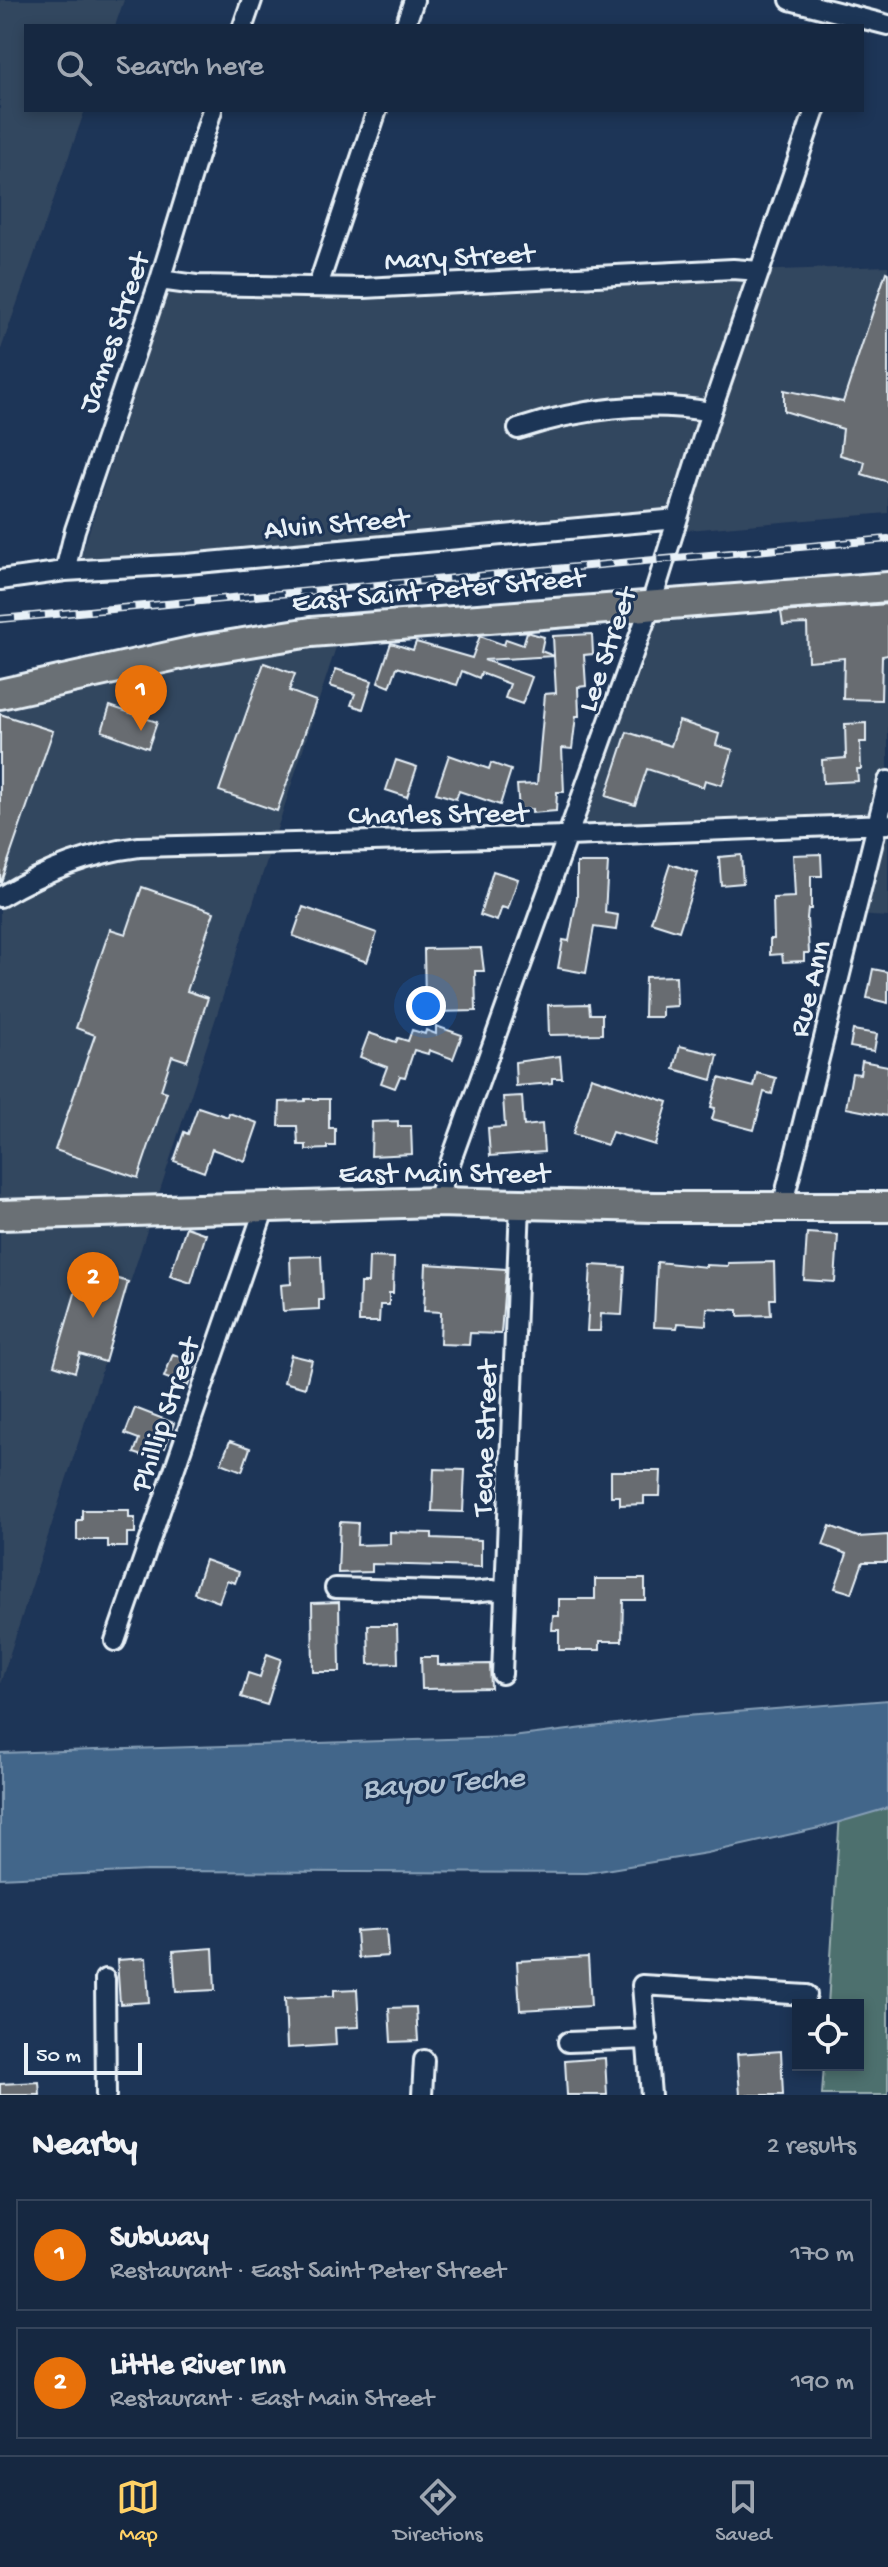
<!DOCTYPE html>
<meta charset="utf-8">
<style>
:root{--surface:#162841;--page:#23344c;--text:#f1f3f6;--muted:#9ea6b1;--line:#35445a;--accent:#ffd166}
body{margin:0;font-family:"Gochi Hand",sans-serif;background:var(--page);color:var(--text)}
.controls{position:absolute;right:24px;bottom:24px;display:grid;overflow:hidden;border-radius:0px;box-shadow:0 4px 12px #0003}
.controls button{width:72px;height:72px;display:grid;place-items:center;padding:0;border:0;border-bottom:2px solid var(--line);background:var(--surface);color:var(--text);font:40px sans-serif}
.scale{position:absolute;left:24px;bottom:20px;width:118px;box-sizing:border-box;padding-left:8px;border:4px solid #e8f1f8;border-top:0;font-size:22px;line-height:28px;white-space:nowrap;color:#e8f1f8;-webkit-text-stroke:6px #1d3557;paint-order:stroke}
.you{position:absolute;left:426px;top:1006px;width:28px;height:28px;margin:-20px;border:6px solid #fff;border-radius:50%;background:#1a73e8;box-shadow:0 0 0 12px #1a73e833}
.badge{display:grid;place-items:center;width:52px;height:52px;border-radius:50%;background:var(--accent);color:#fff;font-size:26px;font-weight:700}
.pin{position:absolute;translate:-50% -66px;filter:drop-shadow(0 2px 4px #0008)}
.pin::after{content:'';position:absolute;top:42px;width:28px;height:24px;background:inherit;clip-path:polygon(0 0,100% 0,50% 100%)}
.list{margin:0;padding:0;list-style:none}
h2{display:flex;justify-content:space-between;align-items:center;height:104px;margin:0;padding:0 32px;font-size:34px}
h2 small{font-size:26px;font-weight:400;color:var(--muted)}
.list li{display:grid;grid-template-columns:52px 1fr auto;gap:24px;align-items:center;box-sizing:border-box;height:112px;margin:0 16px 16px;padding:0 16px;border:2px solid var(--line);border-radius:0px}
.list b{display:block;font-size:30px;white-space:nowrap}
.list p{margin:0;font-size:26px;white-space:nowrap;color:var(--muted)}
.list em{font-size:26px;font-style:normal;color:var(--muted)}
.icon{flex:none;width:44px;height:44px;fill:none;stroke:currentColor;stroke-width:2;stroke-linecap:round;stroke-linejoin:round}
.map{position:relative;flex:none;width:888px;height:2095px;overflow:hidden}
.search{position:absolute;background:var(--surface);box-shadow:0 4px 12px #0003;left:24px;right:24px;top:24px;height:88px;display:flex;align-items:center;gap:20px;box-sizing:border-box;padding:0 28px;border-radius:0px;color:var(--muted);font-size:30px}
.sheet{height:360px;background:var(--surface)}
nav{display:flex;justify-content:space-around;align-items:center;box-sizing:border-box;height:112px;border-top:2px solid var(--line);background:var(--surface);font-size:22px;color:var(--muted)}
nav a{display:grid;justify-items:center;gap:4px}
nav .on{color:var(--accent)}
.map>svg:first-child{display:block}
.built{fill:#33465f}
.green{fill:#4e6f6e;stroke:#9bb0b3;stroke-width:2}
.water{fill:#43668a;stroke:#859eb6;stroke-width:2}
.building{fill:#676c71;stroke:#e8f1f8;stroke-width:2}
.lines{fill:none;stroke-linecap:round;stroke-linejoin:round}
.street-casing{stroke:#e8f1f8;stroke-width:24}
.primary-casing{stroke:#e8f1f8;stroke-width:34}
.street{stroke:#1d3557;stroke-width:18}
.primary{stroke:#6a7074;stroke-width:28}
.rail-casing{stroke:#e8f1f8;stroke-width:8}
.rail{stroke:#1d3557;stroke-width:5;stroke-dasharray:15;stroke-linecap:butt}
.labels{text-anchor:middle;stroke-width:6;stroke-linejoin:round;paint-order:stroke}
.street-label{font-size:30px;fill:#e8f1f8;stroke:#1d3557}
.water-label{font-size:32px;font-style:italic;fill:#aec0d2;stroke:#1d3557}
</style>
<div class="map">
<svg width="888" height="2095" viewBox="0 0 888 2095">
<rect width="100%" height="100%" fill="#1d3557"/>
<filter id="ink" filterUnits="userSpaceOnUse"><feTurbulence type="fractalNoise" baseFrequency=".0125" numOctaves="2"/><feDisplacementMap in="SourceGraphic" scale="16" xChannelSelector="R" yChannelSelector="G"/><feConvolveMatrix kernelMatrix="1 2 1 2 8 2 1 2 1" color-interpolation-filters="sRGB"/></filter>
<g filter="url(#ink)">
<path class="built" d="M0,0H124L115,26H26V110H85L0,352Z
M888,266V513L72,583L167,293Z
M888,588V917L855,915L877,825L568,836L651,604Z
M338,641L0,1684V706L299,644Z"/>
<path class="green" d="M888,1806V2095H822L824,2065H858V2005H828L840,1813Z"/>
<path class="water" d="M888,1700V1808L819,1828L707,1853L587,1873L147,1871L0,1878V1753L512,1737L673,1717Z"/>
<path class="building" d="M886,272L888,273V482L862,474L865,462L840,455L843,429L784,411V390L843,402Z
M888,604V655L882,656L881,700L843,699L844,658L808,661L807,624L783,625L781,612Z
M527,632L544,637L541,651L554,656L553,636L592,634L593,654L584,655L586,686L578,687L579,716H576L572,749L562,748L564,792H557L556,811L532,813V809L519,810L517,785L537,784L545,694L556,693L554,656L484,660L532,677L522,704L505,698L510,684L481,673L479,678L462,671L457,685L397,667L390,687L378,682L391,643L413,650L416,642L472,658L480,636L504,645L506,639L523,645Z
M264,663L295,674L289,691L316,701L277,811L219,791Z
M336,669L372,681L363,709L351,705L355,694L330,686Z
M110,706L157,722L148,748L102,731Z
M0,714L53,731L1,882H0Z
M679,721L719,734L716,745L733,750L722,785L705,780L703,787L647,769L635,805L606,796L627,732L671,746Z
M866,723V742H860L861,769H857L858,781L823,783L822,760L846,758L845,724Z
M449,755L489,769L491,763L511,770L500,805L459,791L456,799L436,793Z
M396,760L417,767L407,797L386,790Z
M821,854L822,876H811V909H808L807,918L809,953H804V961L783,962L782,954L770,955V939H774L773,898L795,897L793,855Z
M741,855L743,883L721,885L719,857Z
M577,863H608L605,913L618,915L616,930L594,927L586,973L558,968L563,940L569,941L577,898Z
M670,864L698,873L679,931L651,922Z
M493,871L518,879L508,909L502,907L497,921L480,915Z
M142,887L214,912L187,991L208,998L187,1061L172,1056L161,1090L167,1092L138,1178L55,1150L95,1035L76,1028L110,929L126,934Z
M303,907L377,933L367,962L293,936Z
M481,948L484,971H475L476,1011L436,1012V1001H425L424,949Z
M873,969L888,972V1003L867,998Z
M676,976L677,1006L662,1007V1017H644L645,977Z
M589,1004L590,1014H602V1034L549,1035L548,1005Z
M436,1026L462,1035L453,1059L429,1050L428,1054L414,1050L405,1077L400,1076L395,1088L381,1083L387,1067L360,1057L369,1033L396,1042L398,1038L408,1041L412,1030L425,1034L426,1030L436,1034Z
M853,1030L877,1034L874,1051L850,1047Z
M680,1046L718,1055L712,1080L674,1069Z
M560,1056L562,1078H552V1083L516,1086L515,1062Z
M862,1061L888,1066L887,1116L846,1108L852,1073L860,1074Z
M757,1073L776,1078L772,1094L764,1092L754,1130L712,1119L715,1108L711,1107L719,1078L754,1087Z
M591,1077L668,1102L655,1145L612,1132L607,1145L573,1134Z
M522,1096L524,1126L542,1124L544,1152L490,1156L488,1128L505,1127L503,1097Z
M305,1099H329V1128H335V1146H327V1149L306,1150V1145H298L297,1126H279L280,1102L305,1101Z
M198,1107L228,1117L229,1113L258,1123L245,1161L212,1149L204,1172L174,1161L184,1132L188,1134Z
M398,1121V1126H411L412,1154L371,1156L372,1122Z
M186,1227L206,1234L191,1283L170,1276Z
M807,1233L838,1235L835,1282L804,1280Z
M86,1256L99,1259L95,1272L128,1282L105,1362L80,1354L75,1372L54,1365Z
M321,1256L323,1300H319V1309L283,1311L281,1285L291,1284L290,1257Z
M369,1257L394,1258L393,1293H389V1305H380L379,1322H359L360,1283H368Z
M657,1262L706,1267V1265L728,1266V1263L774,1262L775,1299H770L771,1315L738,1316V1310L707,1308L706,1325L678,1323L677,1328L654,1327Z
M426,1264L506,1269L501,1334L470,1333L469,1345L440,1344L441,1312L424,1311Z
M591,1265L625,1267L622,1315L601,1314L600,1331H587Z
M173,1354L196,1363L188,1386L164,1377Z
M291,1355L312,1360L305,1388L284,1382Z
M135,1408L174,1423L165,1448L153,1444L149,1458L134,1453L139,1439L125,1434Z
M230,1441L250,1448L242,1471L221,1463Z
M434,1469L465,1470L463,1512L432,1511Z
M611,1471H661L660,1496H644V1504L620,1505V1496H611Z
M82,1510H129V1518H135V1533H127V1547H108V1540H77V1520H82Z
M340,1522L358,1523L357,1545L390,1544V1532L432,1533V1538L481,1540V1567L372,1564V1572L338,1573Z
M830,1526L858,1537L888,1535V1562H863L852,1593L835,1588L847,1554L823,1545Z
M205,1560L239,1572L235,1583L227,1580L219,1602L194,1593Z
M595,1579H645V1600H623L622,1641H600V1650H559V1630H552L553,1616H559V1599H595Z
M339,1602L340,1672H313L312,1603Z
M368,1625H397L398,1663L369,1664Z
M267,1654L281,1659L267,1705L241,1697L248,1673L260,1677Z
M421,1657H438V1665L490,1664L491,1688L422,1689Z
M386,1929L388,1956L358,1958L356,1931Z
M213,1948L215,1990L176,1992L173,1951Z
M588,1957L591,2006L520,2010L517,1961Z
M146,1958L149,2002L120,2004L117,1960Z
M357,1989L359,2027L335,2028L336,2045L287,2048L285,1998L334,1996V1990Z
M416,2007L418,2041L391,2042L389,2008Z
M781,2051L783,2095H740L737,2054Z
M605,2058L607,2095H567L565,2061Z
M39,2082L40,2095H0V2084Z"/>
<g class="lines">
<g class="street-casing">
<path id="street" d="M790,0L888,25
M243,26L252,0
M405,26L414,0
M160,280L196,285L364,288L733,269L760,271
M318,286L377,110
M518,429C579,409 647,400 711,412
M65,571L75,530L160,280L212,110
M0,580L65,571L187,564L677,519
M0,897C42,872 90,853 139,847L568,836L888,824
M436,1202L651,604L711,412L815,110
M782,1207L888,781
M335,1588L472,1592L491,1590L505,1592
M115,1641L265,1207
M502,1674L520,1204
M105,1979L106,2095
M568,2042L648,2039
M422,2095L424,2060
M651,2095L642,1985L807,1995"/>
</g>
<g class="primary-casing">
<path id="primary" d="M0,694L195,651L311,632L888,587
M0,1215L436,1202L655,1207H888"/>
</g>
<use href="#street" class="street"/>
<use href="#primary" class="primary"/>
<g class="rail-casing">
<path id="rail" d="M0,619L888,539"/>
</g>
<use href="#rail" class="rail"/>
</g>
</g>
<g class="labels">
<g class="street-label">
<text transform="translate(459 255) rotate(-3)" y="10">Mary Street</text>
<text transform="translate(112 332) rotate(-71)" y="10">James Street</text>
<text transform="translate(336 522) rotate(-5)" y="10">Alvin Street</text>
<text transform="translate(438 588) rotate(-5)" y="10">East Saint Peter Street</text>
<text transform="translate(605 649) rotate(-71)" y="10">Lee Street</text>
<text transform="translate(438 812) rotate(-1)" y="10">Charles Street</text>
<text transform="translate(808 988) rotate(-76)" y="10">Rue Ann</text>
<text x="444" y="1182">East Main Street</text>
<text transform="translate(163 1414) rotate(-71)" y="10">Phillip Street</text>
<text transform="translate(483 1438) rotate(-88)" y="10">Teche Street</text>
</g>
<g class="water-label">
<text transform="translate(443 1780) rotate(-4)" y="11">Bayou Teche</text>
</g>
</g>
</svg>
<div class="controls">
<button><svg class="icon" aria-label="locate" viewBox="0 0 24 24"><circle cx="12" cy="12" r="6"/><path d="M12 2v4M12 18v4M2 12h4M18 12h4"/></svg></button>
</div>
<div class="scale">50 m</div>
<div class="you"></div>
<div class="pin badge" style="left:141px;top:731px;background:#e8710a">1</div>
<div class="pin badge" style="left:93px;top:1318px;background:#e8710a">2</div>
<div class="search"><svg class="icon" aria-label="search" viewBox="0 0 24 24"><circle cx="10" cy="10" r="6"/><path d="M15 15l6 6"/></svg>Search here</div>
</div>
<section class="sheet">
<h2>Nearby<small>2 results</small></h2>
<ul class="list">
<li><span class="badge" style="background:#e8710a">1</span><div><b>Subway</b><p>Restaurant · East Saint Peter Street</p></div><em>170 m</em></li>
<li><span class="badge" style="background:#e8710a">2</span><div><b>Little River Inn</b><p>Restaurant · East Main Street</p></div><em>190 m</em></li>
</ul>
</section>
<nav>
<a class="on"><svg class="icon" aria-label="map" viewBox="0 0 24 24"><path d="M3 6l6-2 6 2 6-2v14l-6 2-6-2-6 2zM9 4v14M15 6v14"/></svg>Map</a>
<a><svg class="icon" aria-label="directions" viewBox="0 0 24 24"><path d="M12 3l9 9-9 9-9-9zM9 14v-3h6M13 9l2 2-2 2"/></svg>Directions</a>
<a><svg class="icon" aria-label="saved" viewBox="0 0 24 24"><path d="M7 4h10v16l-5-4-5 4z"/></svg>Saved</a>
</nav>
